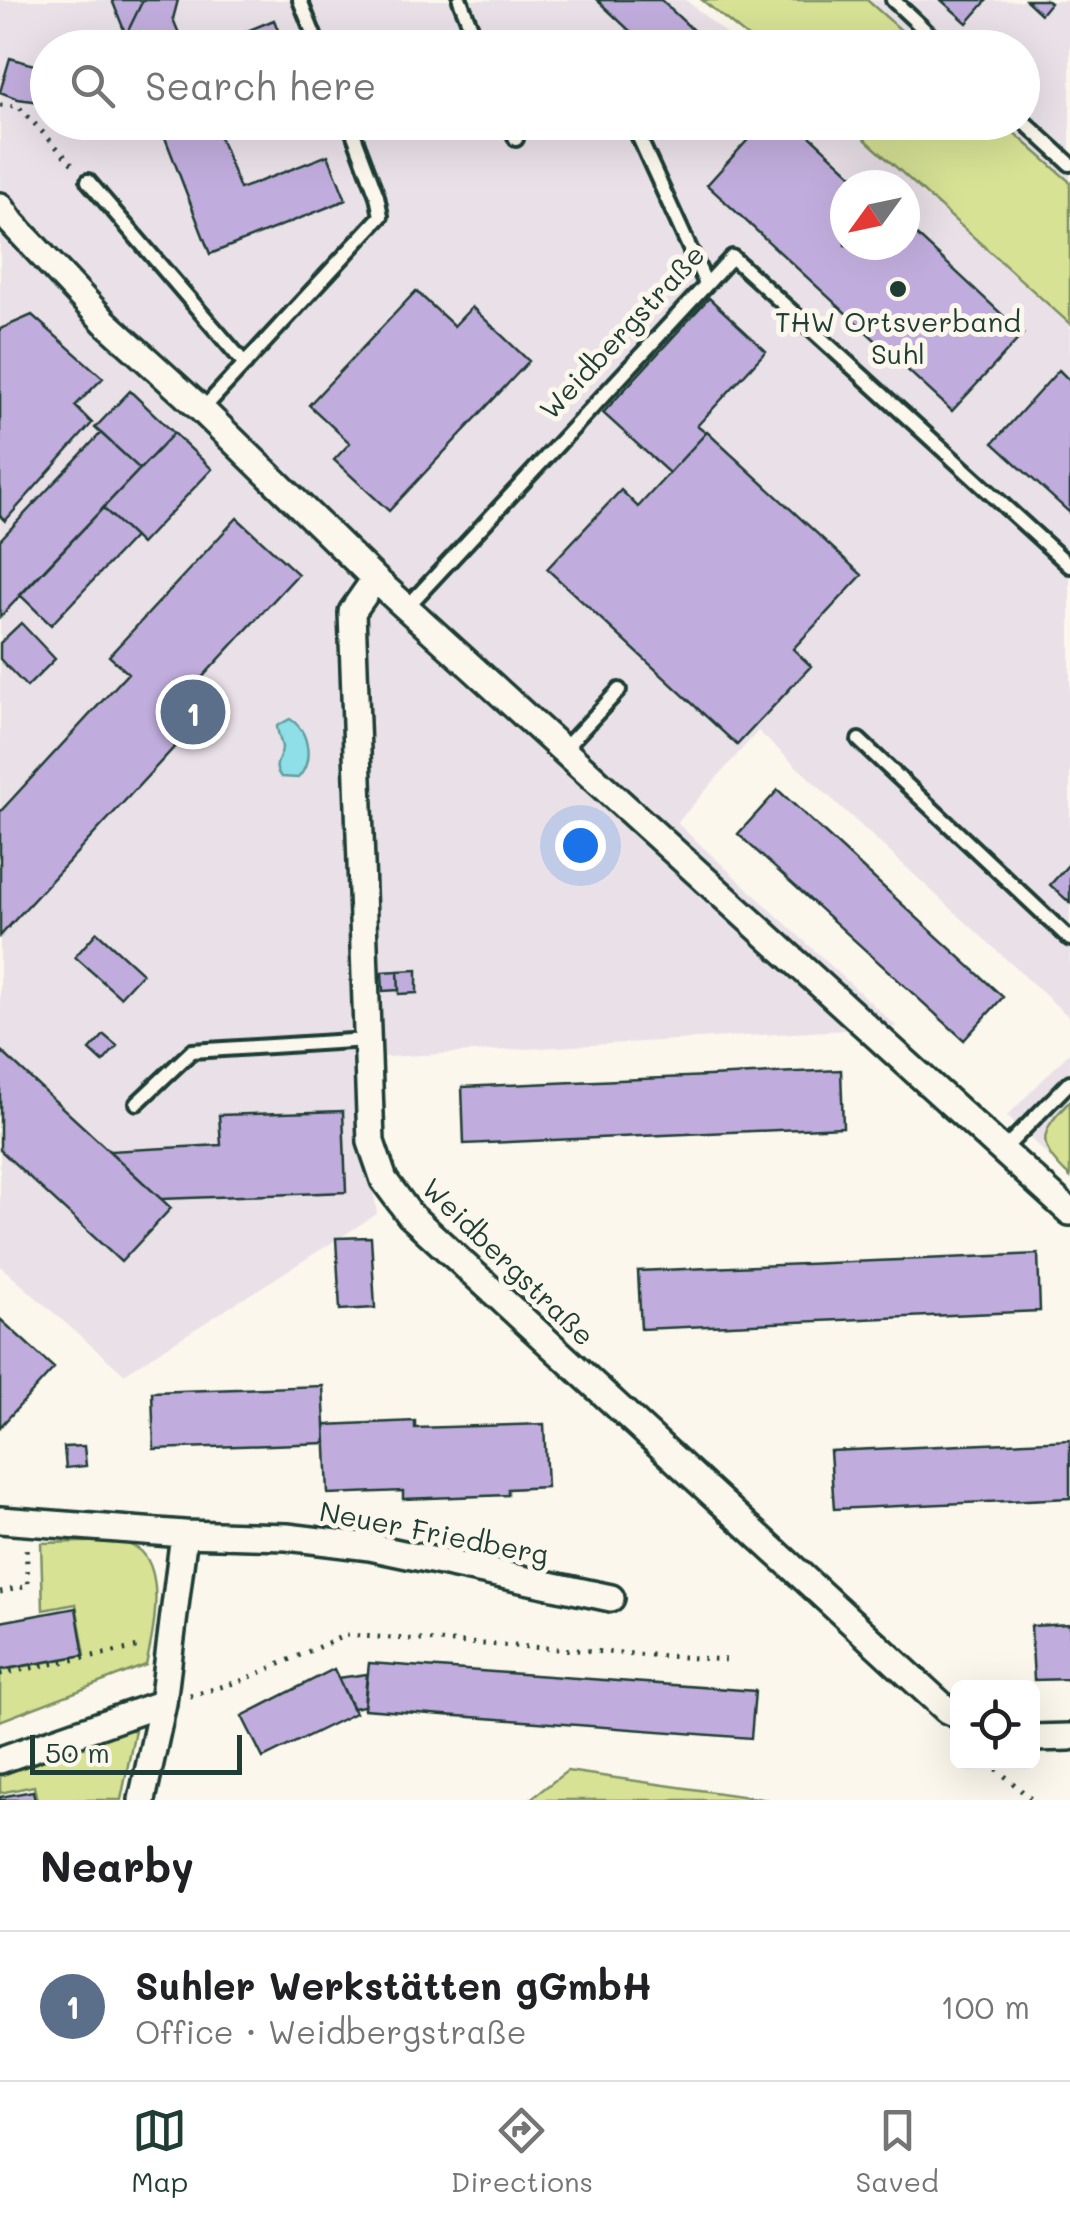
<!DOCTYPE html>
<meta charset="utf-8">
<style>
:root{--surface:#fff;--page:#f2f2f2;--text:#202124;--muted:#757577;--line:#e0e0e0;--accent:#1f3d34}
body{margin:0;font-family:Mali,sans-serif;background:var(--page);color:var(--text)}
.controls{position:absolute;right:30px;bottom:30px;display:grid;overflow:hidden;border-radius:15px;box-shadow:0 10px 40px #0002}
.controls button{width:90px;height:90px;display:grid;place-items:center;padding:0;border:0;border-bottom:2px solid var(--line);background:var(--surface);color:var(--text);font:50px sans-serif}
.compass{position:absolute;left:830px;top:170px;width:90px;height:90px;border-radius:50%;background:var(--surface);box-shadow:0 10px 40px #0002;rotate:237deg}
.scale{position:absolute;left:30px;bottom:25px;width:212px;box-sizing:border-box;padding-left:10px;border:5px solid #1f3d34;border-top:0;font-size:28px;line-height:35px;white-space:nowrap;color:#1f3d34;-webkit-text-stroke:8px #fbf7ec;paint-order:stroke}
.you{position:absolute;left:580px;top:845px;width:35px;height:35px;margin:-25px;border:8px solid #fff;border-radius:50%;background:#1a73e8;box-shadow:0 0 0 15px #1a73e833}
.badge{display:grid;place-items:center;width:65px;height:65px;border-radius:50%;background:var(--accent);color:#fff;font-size:32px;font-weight:700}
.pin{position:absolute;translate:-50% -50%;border:5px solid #fff;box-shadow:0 2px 10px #0006}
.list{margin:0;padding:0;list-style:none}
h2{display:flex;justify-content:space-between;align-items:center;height:130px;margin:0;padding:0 40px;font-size:42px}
h2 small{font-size:32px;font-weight:400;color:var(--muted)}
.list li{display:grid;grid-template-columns:65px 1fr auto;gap:30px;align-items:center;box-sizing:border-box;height:150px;padding:0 40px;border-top:2px solid var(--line)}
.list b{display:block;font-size:38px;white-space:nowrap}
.list p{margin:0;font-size:32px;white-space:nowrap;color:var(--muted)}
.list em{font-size:32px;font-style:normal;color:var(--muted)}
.icon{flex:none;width:55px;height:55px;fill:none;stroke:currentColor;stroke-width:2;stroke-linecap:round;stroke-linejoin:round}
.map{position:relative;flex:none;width:1070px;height:1800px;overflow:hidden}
.search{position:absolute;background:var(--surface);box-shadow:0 10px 40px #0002;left:30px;right:30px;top:30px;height:110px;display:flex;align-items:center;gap:25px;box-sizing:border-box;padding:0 35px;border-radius:55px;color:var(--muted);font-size:38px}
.sheet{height:280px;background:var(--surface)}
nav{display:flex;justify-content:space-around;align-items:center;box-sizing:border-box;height:140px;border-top:2px solid var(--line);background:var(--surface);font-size:28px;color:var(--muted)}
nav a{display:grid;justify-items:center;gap:5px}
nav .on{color:var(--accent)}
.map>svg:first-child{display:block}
.built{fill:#eae1e8;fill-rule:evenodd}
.green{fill:#d7e295;stroke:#7b9064;stroke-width:2.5}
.water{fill:#8edfe7;stroke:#629e9f;stroke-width:2.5}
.building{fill:#c1addd;stroke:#1f3d34;stroke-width:2.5}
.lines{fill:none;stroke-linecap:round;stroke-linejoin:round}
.service-casing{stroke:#1f3d34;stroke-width:20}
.minor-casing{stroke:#1f3d34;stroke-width:32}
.path{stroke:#1f3d34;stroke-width:5;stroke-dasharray:2.5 8;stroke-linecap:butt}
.service{stroke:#fbf7ec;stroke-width:12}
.minor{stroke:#fbf7ec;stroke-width:25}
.poi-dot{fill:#1f3d34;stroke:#fbf7ec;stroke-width:4}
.labels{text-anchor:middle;stroke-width:10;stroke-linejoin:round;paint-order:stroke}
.poi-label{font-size:28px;fill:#1f3d34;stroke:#fbf7ec}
.street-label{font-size:28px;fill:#1f3d34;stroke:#fbf7ec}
</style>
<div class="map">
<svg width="1070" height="1800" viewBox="0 0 1070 1800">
<rect width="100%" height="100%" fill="#fbf7ec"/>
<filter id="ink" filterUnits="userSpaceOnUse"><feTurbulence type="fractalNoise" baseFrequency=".01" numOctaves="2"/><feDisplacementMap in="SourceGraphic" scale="20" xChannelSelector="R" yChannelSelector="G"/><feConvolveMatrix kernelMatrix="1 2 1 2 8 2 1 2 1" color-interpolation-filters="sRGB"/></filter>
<g filter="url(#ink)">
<path class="built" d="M0,0H686L742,47L48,48V122H1022V48L749,47L794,0L1070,1V1018L758,731L677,823L897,1027L354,1059L377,1214L124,1374L0,1266ZM845,185H905V245H845Z
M1070,1052V1177L1007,1116Z"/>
<path class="green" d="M702,0H867L920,47H760Z
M847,123H1003L1070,182V324Z
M1070,1101V1177C1036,1145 1038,1133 1070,1101Z
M120,1541C126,1544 138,1547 142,1552C165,1577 153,1636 146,1665L0,1721V1671L85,1655L76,1604L43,1610L41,1543Z
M126,1730H135L121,1800H37L34,1786L0,1793V1776Z
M567,1771L769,1800H529Z"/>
<path class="water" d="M290,719C309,731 314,761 298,778L281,777C271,764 281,761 282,748C282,744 277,732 277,726Z"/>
<path class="building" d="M112,0H178L173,19L185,48H114L126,35Z
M143,0H178L173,19L185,48H114L126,35Z
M597,0H661L712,48H648Z
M941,0H987L967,23Z
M1026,0H1046L1050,3L1041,14Z
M274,20L285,48H205Z
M274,20L285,48H205Z
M989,31L1005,48H973Z
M10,58L48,69V103L18,99L0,92Z
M10,58L48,69V103L18,99L0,92Z
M159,122H214L240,189L328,155L346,200L210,254Z
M159,122H214L240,189L328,155L346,200L210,254Z
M764,122H795L863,185H845V245H905V224L1023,334L952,411L707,185Z
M416,291L454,326L472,307L529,361L389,511L334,460L350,443L309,405Z
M709,298L766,351L697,426L706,433L669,473L603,413Z
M32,315L103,378L75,406L92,423L5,521L0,516V329Z
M1059,370L1070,381V513L993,443Z
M130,391L174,433L140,469L95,428Z
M707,432L862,575L793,649L811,666L737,745L547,569L621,490L638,507Z
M101,433L140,469L0,617V540Z
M174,433L212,469L141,544L103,508Z
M103,508L134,537L51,625L20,595Z
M237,518L298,574L172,710L192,728L0,936V812L128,673L109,656Z
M21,623L55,659L27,687L0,659V643Z
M778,790L1003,997L964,1040L738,834Z
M1070,863V903L1050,885Z
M97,932L142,973L120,997L75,957Z
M417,970V993L399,994L398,971Z
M398,971L399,990L383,991L382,972Z
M104,1035L117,1046L103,1062L90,1050Z
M0,1050L171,1208L121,1262L0,1150Z
M841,1070L843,1127L464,1144L462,1087Z
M343,1111L346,1192L161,1199L109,1151L221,1145L219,1115Z
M371,1237L375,1308L340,1310L336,1238Z
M1038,1254L1040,1311L641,1329L638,1271Z
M0,1319L54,1368L0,1427Z
M323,1386L326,1443L154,1449L152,1392Z
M415,1421V1428L544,1424L547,1487L508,1489V1495L403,1499V1491L328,1494L325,1425Z
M1070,1440V1498L834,1509L830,1451Z
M84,1446L86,1466L66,1468L64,1447Z
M76,1608L84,1655L0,1670V1622Z
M1070,1624V1679L1034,1680L1031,1626Z
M369,1663L755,1691L751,1738L364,1709Z
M334,1669L355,1713L263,1758L242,1716Z
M367,1674L364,1706L352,1708L338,1678Z
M33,1791L35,1800H0V1797Z"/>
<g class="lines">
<g class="service-casing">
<path id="service" d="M300,0L319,48
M460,0L479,48
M893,0L944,48
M1022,120L1070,164
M509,122L516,139
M632,122L706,284
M88,181L245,364
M202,410L381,216L377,196L349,122
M407,607L732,257L1070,566
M859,740L1070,939
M563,750L619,690
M137,1103L192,1051L367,1040
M1003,1150L1070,1082"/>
</g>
<g class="minor-casing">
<path id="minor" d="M0,206L12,223L105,322L202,410L375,579L1070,1212
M375,579L352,612L371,1142L384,1180L410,1215L947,1710L958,1715
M0,1520L184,1534L287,1537L370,1547L611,1598
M1032,1738L1070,1737
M0,1760L163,1703
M142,1800L163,1703L184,1534"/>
</g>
<path class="path" d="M0,105L18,106L76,168
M0,1592L28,1586L26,1545
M0,1674L144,1646
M190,1696L241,1681L346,1635L728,1660
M989,1762L1032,1800"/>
<use href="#service" class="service"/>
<use href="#minor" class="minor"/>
</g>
</g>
<circle class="poi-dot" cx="898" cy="289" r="10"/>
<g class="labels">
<g class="poi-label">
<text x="898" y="332">THW Ortsverband<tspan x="898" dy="32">Suhl</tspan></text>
</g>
<g class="street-label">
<text transform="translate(622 332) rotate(-47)" y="10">Weidbergstraße</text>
<text transform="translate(508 1262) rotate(44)" y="10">Weidbergstraße</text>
<text transform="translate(434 1533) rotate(11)" y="10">Neuer Friedberg</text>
</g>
</g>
</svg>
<div class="controls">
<button><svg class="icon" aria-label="locate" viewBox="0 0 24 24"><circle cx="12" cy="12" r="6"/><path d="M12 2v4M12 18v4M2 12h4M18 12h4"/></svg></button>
</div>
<svg class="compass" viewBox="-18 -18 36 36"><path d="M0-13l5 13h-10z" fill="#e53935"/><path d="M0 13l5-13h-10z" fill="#757577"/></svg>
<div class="scale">50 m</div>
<div class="you"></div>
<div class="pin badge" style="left:193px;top:712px;background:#5c6f8a">1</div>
<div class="search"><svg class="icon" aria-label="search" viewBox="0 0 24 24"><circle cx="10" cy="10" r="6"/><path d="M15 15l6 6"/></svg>Search here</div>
</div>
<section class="sheet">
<h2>Nearby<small></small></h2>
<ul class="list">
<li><span class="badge" style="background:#5c6f8a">1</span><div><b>Suhler Werkstätten gGmbH</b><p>Office · Weidbergstraße</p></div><em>100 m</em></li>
</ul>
</section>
<nav>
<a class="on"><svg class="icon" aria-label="map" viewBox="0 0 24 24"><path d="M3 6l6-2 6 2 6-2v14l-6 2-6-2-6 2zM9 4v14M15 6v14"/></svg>Map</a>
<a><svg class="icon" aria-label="directions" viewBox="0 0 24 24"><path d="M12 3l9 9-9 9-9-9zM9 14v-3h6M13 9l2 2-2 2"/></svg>Directions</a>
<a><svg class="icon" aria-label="saved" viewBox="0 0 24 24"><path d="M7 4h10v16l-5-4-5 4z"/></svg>Saved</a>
</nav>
